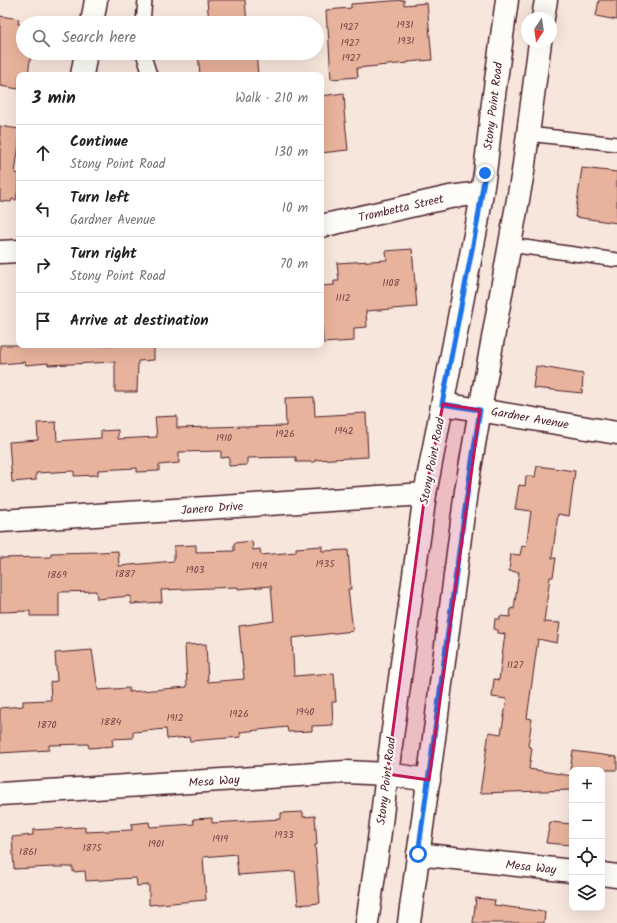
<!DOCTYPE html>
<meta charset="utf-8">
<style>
:root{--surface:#fff;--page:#f6f6f6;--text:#222;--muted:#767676;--line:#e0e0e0}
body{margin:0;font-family:Kalam,sans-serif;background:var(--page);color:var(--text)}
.controls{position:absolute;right:12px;bottom:12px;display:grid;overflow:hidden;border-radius:8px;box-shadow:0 4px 16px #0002}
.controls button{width:36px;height:36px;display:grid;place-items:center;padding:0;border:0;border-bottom:1px solid var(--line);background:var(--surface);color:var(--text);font:20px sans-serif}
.compass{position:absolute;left:521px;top:12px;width:36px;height:36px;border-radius:50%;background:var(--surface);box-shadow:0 4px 16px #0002;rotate:193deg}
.stop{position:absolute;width:12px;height:12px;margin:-9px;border:3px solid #1a73e8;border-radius:50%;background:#fff}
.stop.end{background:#1a73e8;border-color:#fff;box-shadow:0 1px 4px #0008}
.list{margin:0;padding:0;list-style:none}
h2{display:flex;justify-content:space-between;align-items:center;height:52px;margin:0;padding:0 16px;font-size:17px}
h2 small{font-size:13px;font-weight:400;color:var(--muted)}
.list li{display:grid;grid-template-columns:26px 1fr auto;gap:12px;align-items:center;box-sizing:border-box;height:56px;padding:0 16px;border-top:1px solid var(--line)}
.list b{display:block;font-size:15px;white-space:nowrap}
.list p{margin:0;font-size:13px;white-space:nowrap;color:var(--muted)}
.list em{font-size:13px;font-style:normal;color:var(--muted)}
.icon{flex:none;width:22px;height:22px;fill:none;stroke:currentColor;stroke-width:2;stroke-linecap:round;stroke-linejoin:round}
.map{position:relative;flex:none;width:617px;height:923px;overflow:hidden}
.search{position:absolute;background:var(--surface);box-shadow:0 4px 16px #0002;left:16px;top:16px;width:308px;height:44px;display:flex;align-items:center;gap:10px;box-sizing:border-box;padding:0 14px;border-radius:22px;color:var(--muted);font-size:15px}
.panel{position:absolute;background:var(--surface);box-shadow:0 4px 16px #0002;left:16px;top:72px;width:308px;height:276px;border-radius:8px}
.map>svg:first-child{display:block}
.building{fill:#e8b39c;stroke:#4a1f2b}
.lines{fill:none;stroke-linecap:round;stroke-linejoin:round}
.lane-casing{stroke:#4a1f2b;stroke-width:16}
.street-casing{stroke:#4a1f2b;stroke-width:25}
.secondary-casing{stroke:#4a1f2b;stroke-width:25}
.lane{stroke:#fdfcf7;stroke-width:13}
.street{stroke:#fdfcf7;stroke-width:22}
.secondary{stroke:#fdfcf7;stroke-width:22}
.route{stroke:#1a73e8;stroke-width:5}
.marked{fill:#c2185b;fill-opacity:0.2;stroke:#c2185b;stroke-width:3;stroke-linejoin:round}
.labels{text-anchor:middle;stroke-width:4;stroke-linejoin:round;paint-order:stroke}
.number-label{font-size:10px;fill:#724447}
.street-label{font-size:12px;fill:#4a1f2b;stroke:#fdfcf7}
</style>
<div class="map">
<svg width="617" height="923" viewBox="0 0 617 923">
<rect width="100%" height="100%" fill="#f7e6dc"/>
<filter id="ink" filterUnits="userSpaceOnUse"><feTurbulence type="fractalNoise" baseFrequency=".025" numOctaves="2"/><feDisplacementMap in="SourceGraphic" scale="8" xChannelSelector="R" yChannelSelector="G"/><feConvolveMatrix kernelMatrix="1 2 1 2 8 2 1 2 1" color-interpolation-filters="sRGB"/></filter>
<g filter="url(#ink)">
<path class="building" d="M207,0H245L247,23H209Z
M404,0V5L427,3L432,60L408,62V63L357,68L358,77L331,79L328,27H327L326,10L351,8V4Z
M599,0H617V20L596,16Z
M0,16L19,19L18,24L23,25V53H31L28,75H19V89L0,86Z
M198,53H256L258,75H200Z
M344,93L345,110L344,111L348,150L321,153V96Z
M0,126L19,129V144L15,173L19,174V183L16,200L12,199L11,202L0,201Z
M582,168L617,172V223L575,217Z
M412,249L417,307L366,311L367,327L354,328V341L323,343L321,306V286L334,285V281H339L337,263L387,260L386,251Z
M0,345H154V360L138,361L137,392H115V362L48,365V363L26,365L25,362L0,364Z
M536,366L583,374L582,393L533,388Z
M314,397L315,416L366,413L368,457L315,460V462H296V457L247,458V465L229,466V457L221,458V451L179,452V463L159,465V471L137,472V468L98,470V475L74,476V471L36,473V480L12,482L9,442L38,440L37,423L56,422L57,441L101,438V431L118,430V439L157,437L155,417L177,416V428L246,426V427L286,426L285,398Z
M537,466L575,471L569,516L558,514L552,558H556L553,577H550L544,622L560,623L557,643L538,639L527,718L532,719L528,746L532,748L529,769L572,776V790L480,793L489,732L501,734L507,699L492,697L494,679L499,680L505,634L498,633V630L494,629L495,619H500V616L510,617L511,608L514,609L519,572L509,571L511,554L520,555L522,546L526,547L531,511L515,509L519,485L525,486L526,476L535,477Z
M252,541L253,550L260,549L261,555L296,552V548L322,546V551L348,550L351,589H348L353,631L292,638L294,676L334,673L336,702H332L333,725L312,726V731L288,732L287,727L240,732L241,737L190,741L189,737L167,739L166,729L133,732V738L112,739L113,746L89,748L88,744L49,745V750L0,753V708L23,706V701L51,700L50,682L57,681L55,653L92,650L98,690L129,688V692L187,687L185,645L206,644L208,682L244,679L239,626L274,621L271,586L238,589V587L161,590L162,602L131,604V596L97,599L96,591L59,592V616H30V611L0,612V558L51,557V553L100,552L118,551L119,566L174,561V546L196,545V552L234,551V543Z
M573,751L617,757V770H570Z
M303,812V817L315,816L317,845H315L320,903L298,905L295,871L238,875L236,854L203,857L206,900L149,905V885L137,886L136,878L86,881L85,871L73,872V867H52L14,869L12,837L33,835V830L85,827V832L132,830L131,824L149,822L150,827L194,824L193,819L212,818V823L281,819V813Z
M550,822L572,824V845L546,843Z
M476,898L495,900L494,905L545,912L544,923H473Z"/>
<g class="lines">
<g class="lane-casing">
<path id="lane" d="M143,23L145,0
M143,53L150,75
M528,134L617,144
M510,245L617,260"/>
</g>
<g class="street-casing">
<path id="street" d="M92,23L96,0
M82,75L86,53
M321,226L450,197L481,193
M0,252L19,251
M443,404L617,433
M0,521L425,494
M0,794L346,772L387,774L429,780
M418,854L572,871
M602,874L617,876"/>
</g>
<g class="secondary-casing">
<path id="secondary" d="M543,18L546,0
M367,923L378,848L387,774L425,494L477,224L485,173L493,102L507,0
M409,923L434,738L466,491L480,410L523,172L540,42"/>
</g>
<use href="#lane" class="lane"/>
<use href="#street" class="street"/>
<use href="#secondary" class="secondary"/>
</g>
</g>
<g class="lines" filter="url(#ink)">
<path class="route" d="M418,854C439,706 456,557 480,410L442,404L477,224L485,173"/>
</g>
<path class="marked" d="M443,404L480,410L429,780L387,774L425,494Z"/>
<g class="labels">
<g class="number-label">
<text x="405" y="28">1931</text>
<text x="349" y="30">1927</text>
<text x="406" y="44">1931</text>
<text x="350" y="46">1927</text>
<text x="351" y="61">1927</text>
<text x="391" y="286">1108</text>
<text x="343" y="301">1112</text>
<text x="344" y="434">1942</text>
<text x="285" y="437">1926</text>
<text x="224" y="441">1910</text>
<text x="325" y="567">1935</text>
<text x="259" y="569">1919</text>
<text x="195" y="573">1903</text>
<text x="125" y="577">1887</text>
<text x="57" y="578">1869</text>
<text x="515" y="668">1127</text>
<text x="305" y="715">1940</text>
<text x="239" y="717">1926</text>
<text x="175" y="721">1912</text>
<text x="111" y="725">1884</text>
<text x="47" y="728">1870</text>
<text x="284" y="838">1933</text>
<text x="220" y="842">1919</text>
<text x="156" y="847">1901</text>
<text x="92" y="851">1875</text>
<text x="28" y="855">1861</text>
</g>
<g class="street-label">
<text transform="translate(493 106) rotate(-83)" y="4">Stony Point Road</text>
<text transform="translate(401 208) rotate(-13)" y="4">Trombetta Street</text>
<text transform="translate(530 418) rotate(10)" y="4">Gardner Avenue</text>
<text transform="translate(432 461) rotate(-79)" y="4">Stony Point Road</text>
<text transform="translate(212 508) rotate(-4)" y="4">Janero Drive</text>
<text transform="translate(214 781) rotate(-4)" y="4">Mesa Way</text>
<text transform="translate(386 781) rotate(-83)" y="4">Stony Point Road</text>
<text transform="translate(531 867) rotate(6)" y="4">Mesa Way</text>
</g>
</g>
</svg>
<div class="controls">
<button>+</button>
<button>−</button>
<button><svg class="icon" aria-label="locate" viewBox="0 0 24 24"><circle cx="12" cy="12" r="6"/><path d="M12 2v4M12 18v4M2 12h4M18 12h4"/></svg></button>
<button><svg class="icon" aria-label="layers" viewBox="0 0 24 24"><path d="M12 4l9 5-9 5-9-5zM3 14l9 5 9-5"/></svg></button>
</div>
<svg class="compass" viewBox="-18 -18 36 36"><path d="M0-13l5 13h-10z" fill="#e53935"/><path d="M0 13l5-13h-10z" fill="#767676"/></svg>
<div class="stop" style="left:418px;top:854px"></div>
<div class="stop end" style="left:485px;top:173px"></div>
<div class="search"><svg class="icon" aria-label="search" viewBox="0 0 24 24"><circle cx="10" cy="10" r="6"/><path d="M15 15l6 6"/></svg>Search here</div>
<section class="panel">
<h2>3 min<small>Walk · 210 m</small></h2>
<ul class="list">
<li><svg class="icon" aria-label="ahead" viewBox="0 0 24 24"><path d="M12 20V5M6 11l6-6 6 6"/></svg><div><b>Continue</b><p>Stony Point Road</p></div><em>130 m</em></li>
<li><svg class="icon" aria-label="left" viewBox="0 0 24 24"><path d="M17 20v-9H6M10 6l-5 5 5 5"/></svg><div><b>Turn left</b><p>Gardner Avenue</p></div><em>10 m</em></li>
<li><svg class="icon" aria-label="right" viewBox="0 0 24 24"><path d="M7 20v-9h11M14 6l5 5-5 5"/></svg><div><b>Turn right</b><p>Stony Point Road</p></div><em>70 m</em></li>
<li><svg class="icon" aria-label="arrive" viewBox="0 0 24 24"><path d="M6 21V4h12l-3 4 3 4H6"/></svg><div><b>Arrive at destination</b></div></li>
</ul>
</section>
</div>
